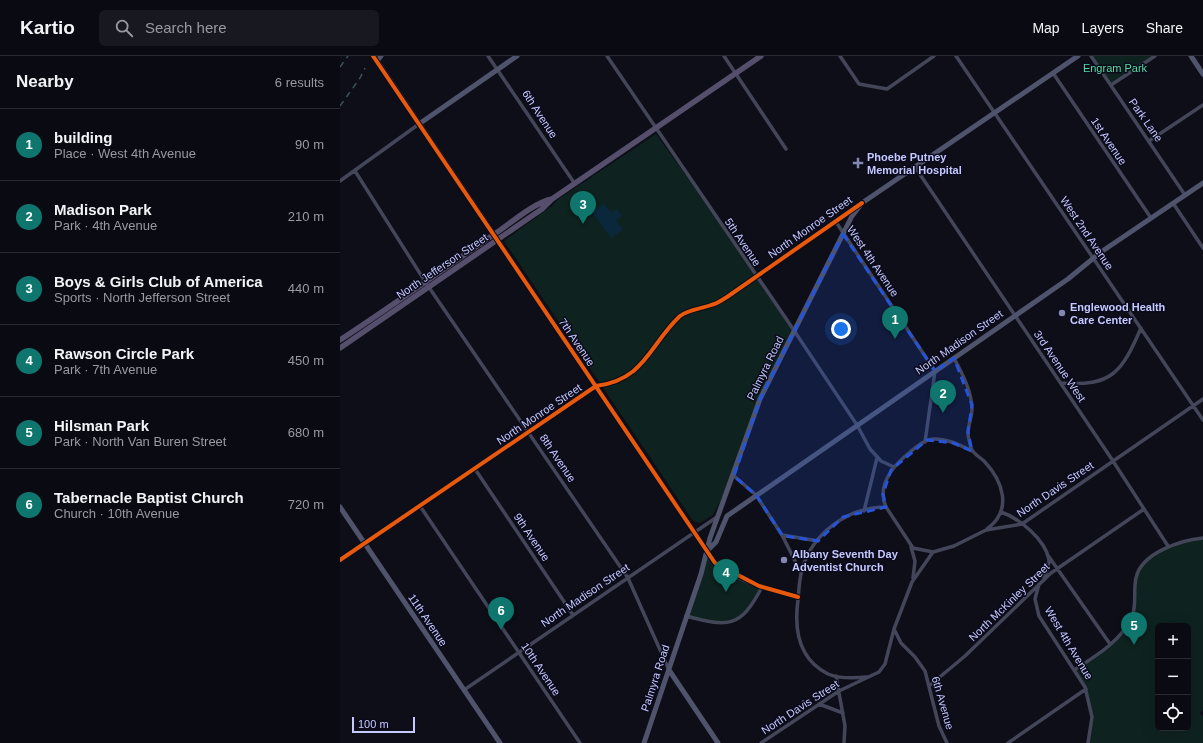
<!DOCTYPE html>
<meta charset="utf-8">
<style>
:root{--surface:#0a0a12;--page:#181820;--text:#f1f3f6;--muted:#999a9f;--line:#2a2b32;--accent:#0f766e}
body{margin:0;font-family:Helvetica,sans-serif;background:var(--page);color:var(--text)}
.controls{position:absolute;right:12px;bottom:12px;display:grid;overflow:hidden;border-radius:6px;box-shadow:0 4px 16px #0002}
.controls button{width:36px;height:36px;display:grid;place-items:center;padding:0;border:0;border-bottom:1px solid var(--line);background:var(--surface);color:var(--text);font:20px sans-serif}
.scale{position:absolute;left:12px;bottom:10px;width:63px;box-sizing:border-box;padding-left:4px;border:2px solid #c5c9ff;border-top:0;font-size:11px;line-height:14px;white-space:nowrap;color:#c5c9ff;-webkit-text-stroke:3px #0b0b1b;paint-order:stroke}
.you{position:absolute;left:501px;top:273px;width:14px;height:14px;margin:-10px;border:3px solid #fff;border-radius:50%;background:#1a73e8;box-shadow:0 0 0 6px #1a73e833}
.badge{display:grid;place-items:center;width:26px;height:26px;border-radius:50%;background:var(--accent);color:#fff;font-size:13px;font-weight:700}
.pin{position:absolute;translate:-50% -33px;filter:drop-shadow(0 1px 2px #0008)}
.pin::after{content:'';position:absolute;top:21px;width:14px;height:12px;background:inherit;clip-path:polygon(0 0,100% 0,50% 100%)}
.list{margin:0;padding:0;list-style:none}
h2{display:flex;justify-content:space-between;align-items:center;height:52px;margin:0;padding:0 16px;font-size:17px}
h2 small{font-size:13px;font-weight:400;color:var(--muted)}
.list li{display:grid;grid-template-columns:26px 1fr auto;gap:12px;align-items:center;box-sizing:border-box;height:72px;padding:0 16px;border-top:1px solid var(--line)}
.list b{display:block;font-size:15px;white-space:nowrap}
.list p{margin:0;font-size:13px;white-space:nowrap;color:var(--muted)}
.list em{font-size:13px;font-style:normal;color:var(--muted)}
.icon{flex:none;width:22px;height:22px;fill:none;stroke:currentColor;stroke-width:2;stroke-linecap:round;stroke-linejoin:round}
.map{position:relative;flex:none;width:863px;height:687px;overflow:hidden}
header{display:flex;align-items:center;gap:24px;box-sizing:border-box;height:56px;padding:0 20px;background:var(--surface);border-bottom:1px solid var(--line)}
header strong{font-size:19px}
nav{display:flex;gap:22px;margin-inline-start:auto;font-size:14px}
.search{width:280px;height:36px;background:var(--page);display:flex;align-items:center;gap:10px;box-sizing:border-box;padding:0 14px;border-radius:6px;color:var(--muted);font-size:15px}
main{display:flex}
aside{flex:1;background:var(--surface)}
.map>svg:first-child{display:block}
.green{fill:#0e221f;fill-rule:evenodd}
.water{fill:#0b273b}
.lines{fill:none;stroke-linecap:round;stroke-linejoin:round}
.street{stroke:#434659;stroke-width:3.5}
.secondary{stroke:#4f546c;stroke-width:5}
.primary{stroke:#554f6c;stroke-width:5.5}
.rail{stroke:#3a545d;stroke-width:1.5;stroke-dasharray:6 5;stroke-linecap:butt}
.cycleway-casing{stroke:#0b0b1b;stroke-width:6}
.cycleway{stroke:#e8590c;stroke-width:4}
.marked{fill:#2554da;fill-opacity:0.2;stroke:#2554da;stroke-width:3;stroke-dasharray:8 5;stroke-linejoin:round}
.poi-dot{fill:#8588ae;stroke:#0b0b1b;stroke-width:1.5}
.labels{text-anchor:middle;stroke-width:3;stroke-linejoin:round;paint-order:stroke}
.park-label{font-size:11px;fill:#53dda1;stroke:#0b0b1b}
.street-label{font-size:11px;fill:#c5c9ff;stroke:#0b0b1b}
.poi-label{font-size:11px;font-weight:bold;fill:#c5c9ff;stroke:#0b0b1b;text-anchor:start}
</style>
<header>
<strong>Kartio</strong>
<div class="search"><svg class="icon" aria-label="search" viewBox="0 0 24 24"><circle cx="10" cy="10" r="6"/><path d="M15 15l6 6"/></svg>Search here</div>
<nav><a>Map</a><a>Layers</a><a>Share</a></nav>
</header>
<main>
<aside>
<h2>Nearby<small>6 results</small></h2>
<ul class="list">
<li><span class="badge">1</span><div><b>building</b><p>Place · West 4th Avenue</p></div><em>90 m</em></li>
<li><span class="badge">2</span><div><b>Madison Park</b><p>Park · 4th Avenue</p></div><em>210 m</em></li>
<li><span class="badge">3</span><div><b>Boys &amp; Girls Club of America</b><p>Sports · North Jefferson Street</p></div><em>440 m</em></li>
<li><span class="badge">4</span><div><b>Rawson Circle Park</b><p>Park · 7th Avenue</p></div><em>450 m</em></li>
<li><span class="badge">5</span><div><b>Hilsman Park</b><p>Park · North Van Buren Street</p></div><em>680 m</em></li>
<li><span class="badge">6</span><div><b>Tabernacle Baptist Church</b><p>Church · 10th Avenue</p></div><em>720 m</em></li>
</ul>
</aside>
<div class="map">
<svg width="863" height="687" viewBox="0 0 863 687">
<rect width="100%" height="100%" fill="#0e0e18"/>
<path class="green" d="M752,0H815L771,29Z
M316,78L356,133L453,275L419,343L393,421L373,459L360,467L353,465L164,185L213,149L217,144Z
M863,483V654L860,657L863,661V687H749L752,670L746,630L735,614L760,598L789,567L795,551L797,521L804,508L828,491ZM818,570H848V672H818Z
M367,496C380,515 401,522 421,531C412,546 403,564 383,567C375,568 355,561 346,559Z"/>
<path class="water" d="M264,147L271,157L277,153L282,160L276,164L283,174L271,182L252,156Z"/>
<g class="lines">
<path class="street" d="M148,0L235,128
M267,0L449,267L517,369L530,393L541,405L554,411
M384,0L446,93
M500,0L519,28L547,33L594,0
M616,0L863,364
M751,0L845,139
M713,17L811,162
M771,29L815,0
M809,85L863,49
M575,111L773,405L828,490
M15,115L86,227L288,522L329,614
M0,125L79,68
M833,147L863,192
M496,166L595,315L585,386
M614,302C622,317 632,336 632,353C632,361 628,369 628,377C628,382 630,387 631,392C633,398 640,401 644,405C663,425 673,454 647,473
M721,327C772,331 782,316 801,272
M135,413L233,559
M394,420L416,439L442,479L478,485
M80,450L240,687
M546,451C536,429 554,409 570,396C575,392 582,386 588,384C602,380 620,389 632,395
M524,455L537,402
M661,456C679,462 706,484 709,504C709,510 706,517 704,522
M442,479L461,517
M571,491L575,505L573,522
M367,495C370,499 372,505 376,508C399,526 430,534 458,541
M707,498L770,588
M0,504L256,330C305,324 309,289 340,260C349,253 361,253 371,249C377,248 382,244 387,241L518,150
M699,528L695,543L699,560L745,631L752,661L748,687
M346,560C388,571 400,573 422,531
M554,573L561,587L575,601L585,615L599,670L607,687
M734,614C756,600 781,585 792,561C797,548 793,535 796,522C801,497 841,484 863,482
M496,620L505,670L504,687
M527,621C516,622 499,623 488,618C458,603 454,573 458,544C459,534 459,524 462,514C472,477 508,451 546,451L573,492L593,496
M589,630L625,600L711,517L804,453
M124,634L377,461
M479,648L503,657
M421,687L499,635L539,616L545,608L554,573L572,526L593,496L614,490L646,474L682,468L863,343
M668,687L746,633"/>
<path class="secondary" d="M41,0L37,5L367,495
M851,0L863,18
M79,68L177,0
M0,451L160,687
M368,494L376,486L387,460L728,223L761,196L863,127
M329,614L378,687
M304,687L361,518L370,482L420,343L512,160L522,147L738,0"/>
<path class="primary" d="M0,284C52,250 102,214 153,179C170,168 193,147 212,143
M0,292L202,153L212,143L421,0"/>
<path class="rail" d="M0,11L8,0
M0,50L20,22L25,12"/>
<g class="cycleway-casing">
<path id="cycleway" d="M33,0L375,507L419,530L458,541
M0,504L256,330C305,324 309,289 340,260C349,253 361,253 371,249C377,248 382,244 387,241L522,147"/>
</g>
<use href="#cycleway" class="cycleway"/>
</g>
<path class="marked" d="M503,178L595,315L614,302L632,349L628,376L632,395L613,387L587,384L551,414L543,438L546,451L503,461L478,485L451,481L442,479L416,439L394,420L420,343Z"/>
<g class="poi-dot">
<path d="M516 101h4v4h4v4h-4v4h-4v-4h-4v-4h4z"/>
<circle cx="722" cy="257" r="4"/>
<circle cx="444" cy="504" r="4"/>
</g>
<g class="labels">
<g class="park-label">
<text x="775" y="16">Engram Park</text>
</g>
<g class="street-label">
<text transform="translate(200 58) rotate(57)" y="4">6th Avenue</text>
<text transform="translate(806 64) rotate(55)" y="4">Park Lane</text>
<text transform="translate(769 85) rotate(56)" y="4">1st Avenue</text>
<text transform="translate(470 171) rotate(-35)" y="4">North Monroe Street</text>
<text transform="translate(747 177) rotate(56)" y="4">West 2nd Avenue</text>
<text transform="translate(403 186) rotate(56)" y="4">5th Avenue</text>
<text transform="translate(533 205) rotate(56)" y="4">West 4th Avenue</text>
<text transform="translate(102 210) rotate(-34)" y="4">North Jefferson Street</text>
<text transform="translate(237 286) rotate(56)" y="4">7th Avenue</text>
<text transform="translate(619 286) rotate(-35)" y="4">North Madison Street</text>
<text transform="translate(720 310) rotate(56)" y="4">3rd Avenue West</text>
<text transform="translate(425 312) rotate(-64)" y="4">Palmyra Road</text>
<text transform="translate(199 358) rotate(-34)" y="4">North Monroe Street</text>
<text transform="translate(218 402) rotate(56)" y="4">8th Avenue</text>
<text transform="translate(715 433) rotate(-34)" y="4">North Davis Street</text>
<text transform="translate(192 481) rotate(56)" y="4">9th Avenue</text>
<text transform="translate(245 539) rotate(-34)" y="4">North Madison Street</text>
<text transform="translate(669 546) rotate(-44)" y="4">North McKinley Street</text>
<text transform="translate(88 564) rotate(56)" y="4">11th Avenue</text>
<text transform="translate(729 587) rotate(59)" y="4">West 4th Avenue</text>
<text transform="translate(201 613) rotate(56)" y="4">10th Avenue</text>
<text transform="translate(315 622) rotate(-72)" y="4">Palmyra Road</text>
<text transform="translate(603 647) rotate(74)" y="4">6th Avenue</text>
<text transform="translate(460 651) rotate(-33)" y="4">North Davis Street</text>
</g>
<g class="poi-label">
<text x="527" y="105">Phoebe Putney<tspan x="527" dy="13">Memorial Hospital</tspan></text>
<text x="730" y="255">Englewood Health<tspan x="730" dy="13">Care Center</tspan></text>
<text x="452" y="502">Albany Seventh Day<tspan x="452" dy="13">Adventist Church</tspan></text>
</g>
</g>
</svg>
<div class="controls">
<button>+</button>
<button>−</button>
<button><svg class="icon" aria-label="locate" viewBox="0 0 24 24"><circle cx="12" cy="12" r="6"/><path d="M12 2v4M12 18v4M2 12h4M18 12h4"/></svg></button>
</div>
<div class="scale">100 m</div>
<div class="you"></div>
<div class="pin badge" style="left:555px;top:283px">1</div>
<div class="pin badge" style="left:603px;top:357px">2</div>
<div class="pin badge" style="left:243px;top:168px">3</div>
<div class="pin badge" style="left:386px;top:536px">4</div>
<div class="pin badge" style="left:794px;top:589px">5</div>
<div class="pin badge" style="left:161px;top:574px">6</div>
</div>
</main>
